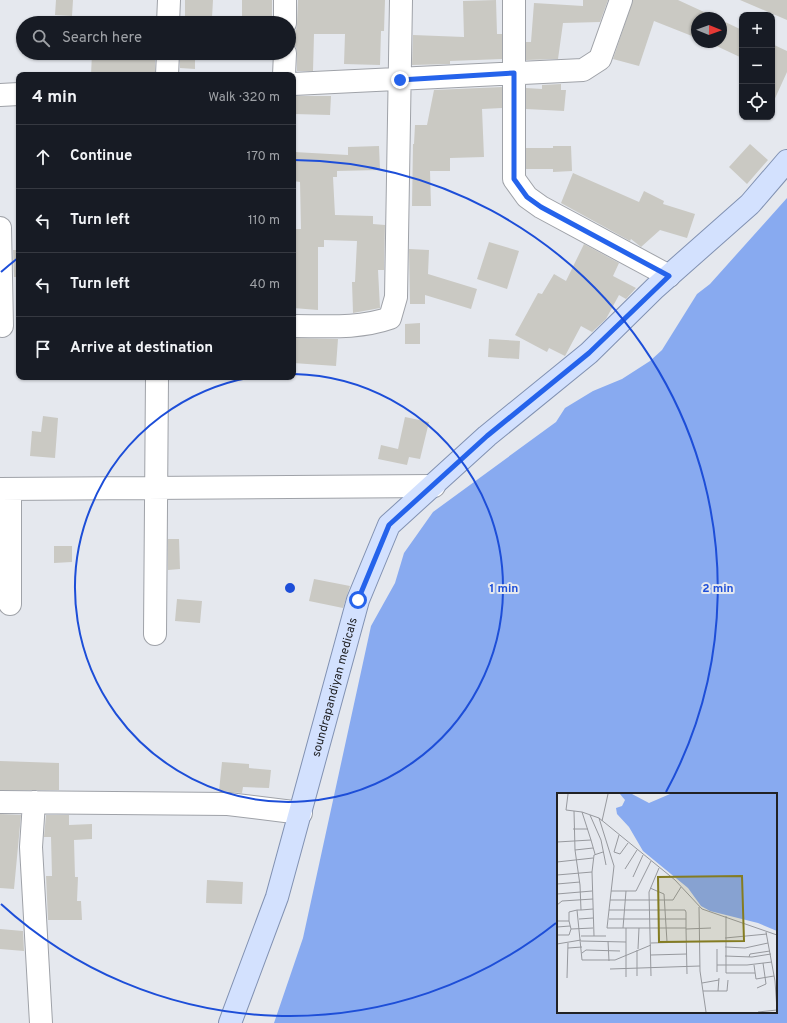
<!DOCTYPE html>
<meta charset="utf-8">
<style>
:root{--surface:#171b24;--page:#20242c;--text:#f1f3f6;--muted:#9ea1a6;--line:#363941}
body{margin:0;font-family:Overpass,sans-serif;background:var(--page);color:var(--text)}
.controls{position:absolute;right:12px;top:12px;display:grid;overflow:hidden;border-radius:8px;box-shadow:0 1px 3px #0004}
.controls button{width:36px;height:36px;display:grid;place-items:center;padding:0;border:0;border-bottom:1px solid var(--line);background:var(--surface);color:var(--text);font:20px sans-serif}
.compass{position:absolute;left:691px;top:12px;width:36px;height:36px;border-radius:50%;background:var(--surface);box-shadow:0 1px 3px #0004;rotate:91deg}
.stop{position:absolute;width:12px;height:12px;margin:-9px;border:3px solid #2563eb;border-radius:50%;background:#fff}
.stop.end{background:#2563eb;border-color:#fff;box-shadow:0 1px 4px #0008}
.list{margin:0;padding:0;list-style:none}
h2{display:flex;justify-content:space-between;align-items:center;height:52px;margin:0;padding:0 16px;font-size:17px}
h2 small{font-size:13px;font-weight:400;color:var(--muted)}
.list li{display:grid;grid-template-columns:26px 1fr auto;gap:12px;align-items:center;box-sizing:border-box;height:64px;padding:0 16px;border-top:1px solid var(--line)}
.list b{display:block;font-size:15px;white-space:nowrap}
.list em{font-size:13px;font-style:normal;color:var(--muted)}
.icon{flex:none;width:22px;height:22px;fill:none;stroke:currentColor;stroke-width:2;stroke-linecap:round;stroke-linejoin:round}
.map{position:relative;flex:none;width:787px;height:1023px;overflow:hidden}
.search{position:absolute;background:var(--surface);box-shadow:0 1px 3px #0004;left:16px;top:16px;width:280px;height:44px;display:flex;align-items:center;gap:10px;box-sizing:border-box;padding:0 14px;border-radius:22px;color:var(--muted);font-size:15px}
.panel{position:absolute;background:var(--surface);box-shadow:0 1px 3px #0004;left:16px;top:72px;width:280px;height:308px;border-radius:8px}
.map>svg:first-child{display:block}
.water{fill:#88aaf0;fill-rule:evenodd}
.building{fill:#cac9c3}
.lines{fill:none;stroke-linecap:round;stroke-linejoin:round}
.minor-casing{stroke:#9fa2a8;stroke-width:24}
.major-casing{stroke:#8191b2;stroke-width:24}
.minor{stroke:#fff;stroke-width:22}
.major{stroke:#d3e1fe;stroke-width:22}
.route{stroke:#2563eb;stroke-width:5}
.ring{fill:none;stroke:#1d4ed8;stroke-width:2}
.labels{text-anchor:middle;stroke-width:4;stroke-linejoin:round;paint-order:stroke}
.street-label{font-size:12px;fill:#212225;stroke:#e5e8ee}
.inset-road{fill:none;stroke:#97999e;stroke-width:1}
.view{fill:#847c22;fill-opacity:0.15;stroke:#847c22;stroke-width:2}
.inset-edge{fill:none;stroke:#212225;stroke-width:2}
.centre{fill:#1d4ed8;stroke:#e5e8ee;stroke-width:2}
.ring-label{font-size:12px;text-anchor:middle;font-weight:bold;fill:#1d4ed8;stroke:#e5e8ee;stroke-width:4;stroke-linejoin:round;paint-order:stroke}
</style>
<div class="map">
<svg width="787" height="1023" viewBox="0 0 787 1023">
<rect width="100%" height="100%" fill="#e5e8ee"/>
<path class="water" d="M787,198V1023H274L303,938L371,626L395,583L404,553L433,512L556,422L565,408L593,391L622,379L650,361L662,350L697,294L710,284ZM558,794H776V1012H558Z"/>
<path class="building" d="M56,0H73L72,16L55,15Z
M185,0H213L212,18L185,17Z
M242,0H272V18H242Z
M298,0H385L384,31H381L380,65L344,64L345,34H314L313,71H297V53L296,47L291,42V34L296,30L297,23Z
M496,0L497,34H502V59L450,61V64L412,65L413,35L464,37L463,1Z
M583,0H608L600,22L563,23L558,59L526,60V42H531L534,3L583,6Z
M633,0H678L717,18H697V38L654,21L639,66L613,59Z
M740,0H787V20Z
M721,20L742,30V58L708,42H721Z
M772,44L787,51V72L772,105Z
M92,53H155V75H91Z
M180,53H195V69L180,68Z
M561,84V90H566L564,111L526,109V88L542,89V85Z
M502,87V108L482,109L484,157L450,158V171H430L431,206H412L413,144H414L415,125H427L434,90Z
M294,96H331L330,115L294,114Z
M750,144L768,160L747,184L729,167Z
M379,146L380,170L337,171V177H333L335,215L373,216V224L385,225L384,270H378L380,308L353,313L352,282H355L357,241L324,240V247H318V310L293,308L295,229H301L300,182L293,181L294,152L348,155V147Z
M553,146H571L572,171L553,172V169H526V148H553Z
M573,173L639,202L644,191L664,201L663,204L695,214L687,238L660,230L641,247L631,239L630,241L561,203Z
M489,242L519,251L507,289L477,279Z
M584,244L619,263L613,276L636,288L626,299L619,295L606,319L592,332L581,326L565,356L549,348L547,352L515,335L538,293L542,294L554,274L566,281Z
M409,249L429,250L428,274L477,289L471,309L425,295V304H410Z
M13,250H19V277H14Z
M420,323V344H405V324Z
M293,338L338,339L336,366L293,363Z
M489,339L520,341L519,359L488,357Z
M43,416L58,418L55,458L30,456L32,431L41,432Z
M405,417L429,422L420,459L409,457L407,465L378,459L381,445L398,449Z
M168,539H179L180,569L168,570Z
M54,546H72V562L54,563Z
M314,579L350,586L343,608L309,601Z
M177,599L202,601L200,623L175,621Z
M0,761L59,763V790H0Z
M222,762L249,764V768L271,770L269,788L243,787L242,793L219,791Z
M0,814L21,815L14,889L0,888Z
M46,815H69V825L92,824V839L74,840L75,877H78L77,901H81L82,920H48L46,876H52L51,837H44Z
M207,880L243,882L242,904L206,903Z
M0,929L23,931L24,951L0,949Z"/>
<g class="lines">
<g class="minor-casing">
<path id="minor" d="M514,0V179L527,197L541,207L669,276
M168,23L169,0
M285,23V0
M167,75L168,53
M284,75L285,53
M293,84L583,70L600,59L621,0
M0,95L19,94
M0,228L2,326
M293,326C325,326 359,329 390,318L396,297L401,0
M0,489L434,486
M10,604V489
M155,634L157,377
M0,802L228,804L301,813
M34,802L31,847L41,1023"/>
</g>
<g class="major-casing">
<g id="major">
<path id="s1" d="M230,1023L277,897L358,600L389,525L487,436L589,353L655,288L750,204L787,161"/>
</g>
</g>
<use href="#minor" class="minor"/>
<use href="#major" class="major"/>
</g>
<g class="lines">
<path class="route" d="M358,600L389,525L487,436L589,353L669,276L541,207L527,197L514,179V73L400,80"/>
</g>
<g class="ring">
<path d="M294 374A214 214 0 1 1 253 377"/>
<path d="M556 923A428 428 0 0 1 1 904M1 272A428 428 0 0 1 18 258M294 160A428 428 0 0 1 666 792"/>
</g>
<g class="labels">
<g class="street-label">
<text dy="4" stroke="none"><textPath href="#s1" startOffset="352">soundrapandiyan medicals</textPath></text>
</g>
</g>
<g transform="translate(557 793)">
<rect width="220" height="220" fill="#e5e8ee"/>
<path d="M63,1H75L92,10L113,1H220V138L201,130L153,118L144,113L131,95L86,58L72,34L60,21L59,15L65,13L68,7Z" fill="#88aaf0"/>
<path class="inset-road" d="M11,1L9,17L25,19L42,25L118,87L145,116L220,142M17,18L18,57L23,92L24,117H20L25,167H58L94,152M33,22L44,47L49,72M42,25L57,73L52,117M45,28L51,1M16,36H31M62,42L57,59L63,61L71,50M34,47L38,61M0,49L34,47L25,19M18,57L36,55M0,69L36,65M68,76L80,57M35,79L37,62L46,59M0,82L35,79L37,143M76,84L86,62M0,91L23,89M93,95L107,101L110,149M54,98H79L94,68M0,101L35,98M53,107H116L124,94M0,112L5,108L36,106M142,114L143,178L149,219M24,117L36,116M169,123V180H198M22,126L36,125M52,126H129M0,128H12L14,136L36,135M12,128V119L20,117M0,134L13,133M66,135L69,98M69,135V184M129,135H50L52,117H128L129,119V136L130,181M129,136L154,135M0,142H12L14,136M24,143H49M168,145L210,141M24,148L69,149M51,148L52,168M94,150L129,149M0,151L24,147M168,154L188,155L211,150M11,155L25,154M81,156L82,135M160,156V179M80,157V183M25,160L29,157L63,158M94,162L130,161M168,163L195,164L214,161M192,164L193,161L213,158M160,172H190L215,169M197,172L199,186L217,183M53,176L143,173M94,183L92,99L102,75M10,185L11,150M145,190L162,187M200,195L209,191L206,170M146,198H170L171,187M161,198L162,185M201,219L220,217L218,188L209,139"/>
<path class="view" d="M185,83L187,148L102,149L101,84Z"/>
<rect width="220" height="220" class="inset-edge"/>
</g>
<circle cx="290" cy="588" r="6" class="centre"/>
<g class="ring-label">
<text x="504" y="592">1 min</text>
<text x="718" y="592">2 min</text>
</g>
</svg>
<div class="controls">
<button>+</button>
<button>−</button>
<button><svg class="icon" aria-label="locate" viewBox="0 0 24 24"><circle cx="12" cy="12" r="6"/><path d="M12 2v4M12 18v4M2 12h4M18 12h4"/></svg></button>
</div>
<svg class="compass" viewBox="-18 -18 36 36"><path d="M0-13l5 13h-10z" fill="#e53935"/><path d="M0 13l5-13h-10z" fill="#9ea1a6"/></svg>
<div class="stop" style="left:358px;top:600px"></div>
<div class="stop end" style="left:400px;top:80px"></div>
<div class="search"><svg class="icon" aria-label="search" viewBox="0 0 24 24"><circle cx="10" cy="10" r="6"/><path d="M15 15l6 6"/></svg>Search here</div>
<section class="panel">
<h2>4 min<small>Walk · 320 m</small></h2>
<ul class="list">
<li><svg class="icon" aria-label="ahead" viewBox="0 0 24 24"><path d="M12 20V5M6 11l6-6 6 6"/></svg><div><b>Continue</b></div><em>170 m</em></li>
<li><svg class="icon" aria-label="left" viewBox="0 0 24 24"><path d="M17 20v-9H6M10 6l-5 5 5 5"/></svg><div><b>Turn left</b></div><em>110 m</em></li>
<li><svg class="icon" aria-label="left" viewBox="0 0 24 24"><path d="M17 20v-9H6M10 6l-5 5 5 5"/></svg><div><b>Turn left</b></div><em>40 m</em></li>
<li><svg class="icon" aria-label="arrive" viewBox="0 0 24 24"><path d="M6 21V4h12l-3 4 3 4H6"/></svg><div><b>Arrive at destination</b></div></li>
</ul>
</section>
</div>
